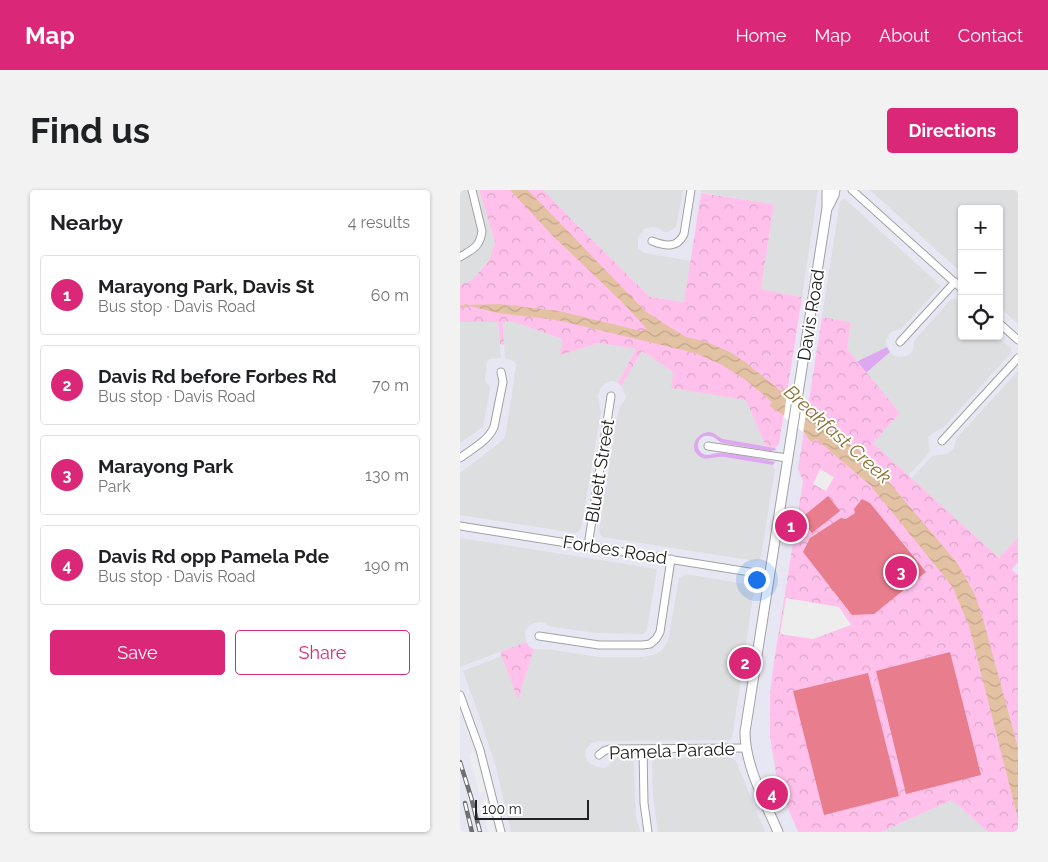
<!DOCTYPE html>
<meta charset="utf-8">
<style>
:root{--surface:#fff;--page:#f2f2f2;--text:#202124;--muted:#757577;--line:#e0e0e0;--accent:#db2777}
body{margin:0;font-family:Raleway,sans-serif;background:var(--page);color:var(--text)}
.controls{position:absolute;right:15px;top:15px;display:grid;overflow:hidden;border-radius:5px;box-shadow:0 1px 4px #0004}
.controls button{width:45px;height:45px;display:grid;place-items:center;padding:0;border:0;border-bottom:1px solid var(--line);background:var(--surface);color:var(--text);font:25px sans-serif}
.scale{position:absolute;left:15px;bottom:12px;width:114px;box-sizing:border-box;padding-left:5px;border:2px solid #212121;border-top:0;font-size:14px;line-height:18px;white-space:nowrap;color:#212121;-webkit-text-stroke:4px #fff;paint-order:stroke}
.you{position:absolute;left:296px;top:389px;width:18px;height:18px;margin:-12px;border:4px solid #fff;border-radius:50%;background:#1a73e8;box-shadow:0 0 0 8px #1a73e833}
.badge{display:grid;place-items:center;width:32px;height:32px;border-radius:50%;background:var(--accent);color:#fff;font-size:16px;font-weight:700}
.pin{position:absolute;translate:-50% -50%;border:2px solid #fff;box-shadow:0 1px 5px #0006}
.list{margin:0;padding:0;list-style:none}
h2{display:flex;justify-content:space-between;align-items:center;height:65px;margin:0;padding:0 20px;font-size:21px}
h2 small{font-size:16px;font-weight:400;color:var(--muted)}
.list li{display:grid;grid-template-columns:32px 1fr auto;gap:15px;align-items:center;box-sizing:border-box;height:80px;margin:0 10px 10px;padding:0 10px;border:1px solid var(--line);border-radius:5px}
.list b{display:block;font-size:19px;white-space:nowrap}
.list p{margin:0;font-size:16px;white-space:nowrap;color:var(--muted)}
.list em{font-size:16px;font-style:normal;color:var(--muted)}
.actions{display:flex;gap:10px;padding:15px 20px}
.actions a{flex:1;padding:11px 0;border:1px solid var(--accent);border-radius:5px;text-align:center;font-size:18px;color:var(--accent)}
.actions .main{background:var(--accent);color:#fff}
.icon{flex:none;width:28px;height:28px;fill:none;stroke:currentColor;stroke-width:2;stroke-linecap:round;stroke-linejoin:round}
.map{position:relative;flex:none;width:558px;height:642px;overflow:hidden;border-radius:5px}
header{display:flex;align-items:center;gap:30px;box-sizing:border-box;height:70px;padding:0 25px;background:var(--accent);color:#fff}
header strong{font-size:24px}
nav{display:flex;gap:28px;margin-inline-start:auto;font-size:18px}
.intro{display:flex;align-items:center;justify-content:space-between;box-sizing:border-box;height:120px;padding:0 30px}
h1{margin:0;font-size:35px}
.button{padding:12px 22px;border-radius:5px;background:var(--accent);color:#fff;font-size:18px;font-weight:700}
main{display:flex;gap:30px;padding:0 30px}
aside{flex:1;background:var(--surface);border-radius:5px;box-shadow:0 1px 4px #0004}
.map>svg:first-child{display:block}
.residential{fill:#dddedf}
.grass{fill:#dea8f0}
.park{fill:url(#park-crowns)}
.pitch{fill:#e87d8d}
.parking{fill:#ededed}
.water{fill:url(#water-waves)}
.pier{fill:#fff}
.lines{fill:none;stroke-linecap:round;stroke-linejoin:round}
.stream{stroke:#e3c1a3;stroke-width:2.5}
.minor-casing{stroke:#a2a2a2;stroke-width:9}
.tertiary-casing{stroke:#a2a2a2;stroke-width:11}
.minor{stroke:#fff;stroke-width:7}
.tertiary{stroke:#fff;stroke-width:9}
.rail-casing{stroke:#6f6f6f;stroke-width:4.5}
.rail{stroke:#fff;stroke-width:2.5;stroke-dasharray:8;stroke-linecap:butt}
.labels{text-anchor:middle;stroke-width:4;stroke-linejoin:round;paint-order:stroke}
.street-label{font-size:18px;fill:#212121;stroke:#fff}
.water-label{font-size:19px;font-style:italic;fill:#887233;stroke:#fff}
</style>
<header>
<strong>Map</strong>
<nav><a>Home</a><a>Map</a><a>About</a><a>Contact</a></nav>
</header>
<div class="intro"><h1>Find us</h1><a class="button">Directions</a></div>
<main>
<aside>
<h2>Nearby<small>4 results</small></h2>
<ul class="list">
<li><span class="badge">1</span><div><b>Marayong Park, Davis St</b><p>Bus stop · Davis Road</p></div><em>60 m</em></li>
<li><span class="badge">2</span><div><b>Davis Rd before Forbes Rd</b><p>Bus stop · Davis Road</p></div><em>70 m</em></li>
<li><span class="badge">3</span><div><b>Marayong Park</b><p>Park</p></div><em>130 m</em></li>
<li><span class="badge">4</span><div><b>Davis Rd opp Pamela Pde</b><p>Bus stop · Davis Road</p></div><em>190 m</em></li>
</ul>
<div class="actions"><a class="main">Save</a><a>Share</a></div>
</aside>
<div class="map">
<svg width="558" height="642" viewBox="0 0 558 642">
<defs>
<pattern id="park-crowns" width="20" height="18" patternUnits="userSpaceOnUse" patternTransform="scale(1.25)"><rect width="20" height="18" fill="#ffc1eb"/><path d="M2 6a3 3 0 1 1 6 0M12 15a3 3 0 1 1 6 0" fill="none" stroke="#daa6c9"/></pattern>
<pattern id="water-waves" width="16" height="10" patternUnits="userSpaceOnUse" patternTransform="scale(1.25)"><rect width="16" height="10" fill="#e3c1a3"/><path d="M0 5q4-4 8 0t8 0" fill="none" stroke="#c2a68c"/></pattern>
</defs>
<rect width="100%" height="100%" fill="#e6e7f2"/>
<path class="residential" d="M0,0H19L35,52L29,71L12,90L0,95Z
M84,0H223L216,37L208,42H204L200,39L194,37L184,39L178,48V58L184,63L231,71L225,112L190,107L108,26Z
M241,0H358L342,107L301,99L314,14L240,2Z
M410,0H558V134L539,117V19H502V83Z
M385,9L481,96L441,139L433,141L430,143L426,151L427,157L396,172L387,159L391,132L362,127L380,11Z
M491,109H496L502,114V146H537L551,158V163L484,237L471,244L468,248L469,256L470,260L469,263L448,286L413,253L440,223L406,183L430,162L435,166L441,167L446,166L450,164L453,160L454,151Z
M0,131L38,132L41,168L30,169L27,172L25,189L26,193L29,195L30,199L23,237L0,253Z
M43,131L54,132L102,149L101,164L139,153L176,159L158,193L152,191L148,192L144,194L140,199L138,207L141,222L121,339L116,343L0,325V283L38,254L44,248L46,242L56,176L55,173L51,170L45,168Z
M182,161L214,182L211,198L287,210L306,256L263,249L248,242L235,254L242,267L250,269L259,266L264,267L313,275L315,279L301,368L296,371L142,347L139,341L157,227L160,217L165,210L166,206L161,196Z
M558,181V347L539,368L451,289L472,266L487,264L491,261L494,258L496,249Z
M0,348L197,379L187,440L183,444L136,443L93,437L89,436L85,433L80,432L74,433L67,438L65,442L66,452L0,477Z
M226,384L291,395L294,400L272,548L268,550L139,551L131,553L126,559L125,565L128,572L137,577L145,578L157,568H170L174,572L175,608L176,627L180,642H51L36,577L20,528L3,481L42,466L58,509L74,459H86L139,467H184L196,464L202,460L208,451L219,388Z
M269,567L276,571L305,642H198L193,606L192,572L196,568Z
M492,610L528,642H421Z"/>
<path class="grass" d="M427,157L430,162L406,183L396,172Z
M248,242C254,242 258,247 263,249L315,258L316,260L310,261L262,253C258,251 254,246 249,246C238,244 234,259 243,264C249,267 256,262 262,263C279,264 296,268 312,271L315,272L313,275L264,267C257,266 250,270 243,268C229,263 232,245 248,242Z"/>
<path class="park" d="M19,0H84L108,26L190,107L224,112L241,3L314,14L301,99L342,107L319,254L315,258L306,256L286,210L211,198L213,182L182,161L161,196L158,193L176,159L139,153L100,165L102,149L54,132H43L44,155L40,154L38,132H0V95L12,90L29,71L35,52Z
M362,127L391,132L387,159L440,223L413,253L539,368L558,347V372L552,380L558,385V642H528L492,610L421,642H338L318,595L310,547V504L313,478L343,291L338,279Z
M66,452L70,457L74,459L58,510L40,462Z"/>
<path class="pitch" d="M368,306L380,321L352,343L340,329Z
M402,309L410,313L466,382L414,424L392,425L343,362L350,348L381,328L386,329L395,323L394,319Z
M490,462L521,585L446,604L416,481Z
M408,483L439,606L364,625L333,501Z"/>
<path class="parking" d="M360,279L374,287L366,301L353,294Z
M326,408L379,417L391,435L353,449L320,444Z
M13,559L25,599L20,606L9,566Z
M26,606L35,642H28L22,612Z"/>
<path class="water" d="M50,0H68L185,121L208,136L226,147L247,152L270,162L285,172L321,201L324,198L348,221L369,232L366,237L402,263L433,297L498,374L515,405L523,429L558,558V629L509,436L492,396L410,295L356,249L351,252L342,239L325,226L309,216L312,212L287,191L262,175L235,163L97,130L38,123L5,115L40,114L99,121L181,141L187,139L161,111L93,46Z"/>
<path class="pier" d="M327,202L347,218L343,242L324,227Z"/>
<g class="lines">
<path class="stream" d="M0,117L7,115"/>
<g class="minor-casing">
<path id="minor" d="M392,0L502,99
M192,51C205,56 217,59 224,44L231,0
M0,67C13,59 20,57 22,41L12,0
M539,133L558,150
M440,152L495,92
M482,251L558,168
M248,256L327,268
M0,268C12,259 28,251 34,237L43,192L41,182
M0,336L309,385
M128,356L151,206
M79,446L139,455H183L190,454L196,449L200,442L211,369
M0,505L20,560L41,642
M183,559L184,613L188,642
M139,565L144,561L150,559L286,558"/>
</g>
<g class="tertiary-casing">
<path id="tertiary" d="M368,17L374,5L375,0
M318,642C305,611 285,576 285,542L367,18V0"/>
</g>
<use href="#minor" class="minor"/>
<use href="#tertiary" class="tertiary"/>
<g class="rail-casing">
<path id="rail" d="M0,572L11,607L20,642
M5,613L12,642"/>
</g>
<use href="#rail" class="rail"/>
</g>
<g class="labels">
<g class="street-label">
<text transform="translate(351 125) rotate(-81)" y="6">Davis Road</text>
<text transform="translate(140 281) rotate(-81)" y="6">Bluett Street</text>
<text transform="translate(155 360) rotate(9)" y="6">Forbes Road</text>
<text transform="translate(212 561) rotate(-2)" y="6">Pamela Parade</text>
</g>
<g class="water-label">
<text transform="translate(378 244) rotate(42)" y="7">Breakfast Creek</text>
</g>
</g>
</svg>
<div class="controls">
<button>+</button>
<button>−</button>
<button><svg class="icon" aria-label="locate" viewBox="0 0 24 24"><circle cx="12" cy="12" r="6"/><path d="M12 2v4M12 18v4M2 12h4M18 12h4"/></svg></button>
</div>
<div class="scale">100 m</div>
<div class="you"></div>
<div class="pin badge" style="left:331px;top:336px">1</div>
<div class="pin badge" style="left:285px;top:473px">2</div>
<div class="pin badge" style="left:441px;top:382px">3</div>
<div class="pin badge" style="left:312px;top:604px">4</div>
</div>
</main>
